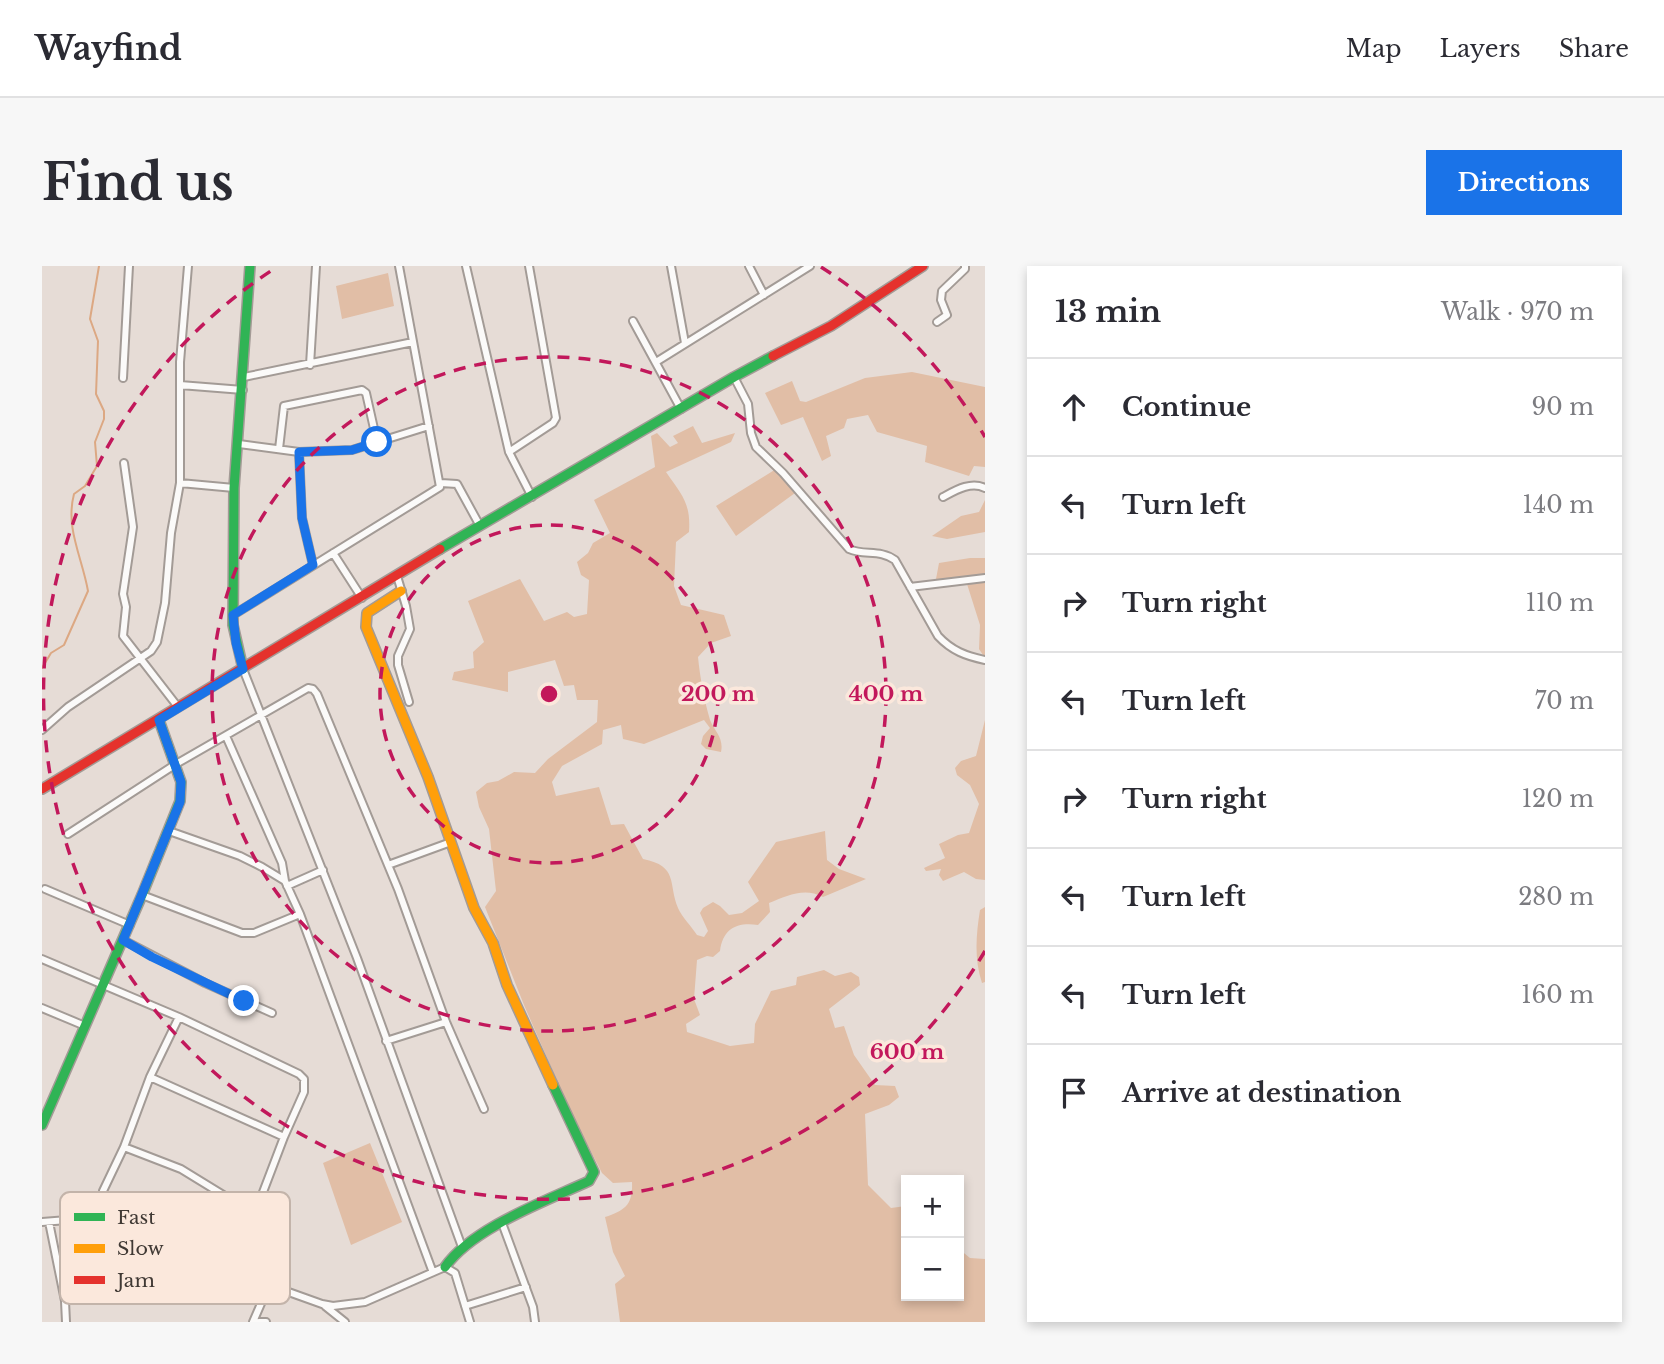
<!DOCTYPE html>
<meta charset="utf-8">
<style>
:root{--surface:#fff;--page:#f7f7f7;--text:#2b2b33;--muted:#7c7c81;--line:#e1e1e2;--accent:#1a73e8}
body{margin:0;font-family:"Libre Baskerville",serif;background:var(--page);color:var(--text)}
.controls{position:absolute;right:21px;bottom:21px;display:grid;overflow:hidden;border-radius:0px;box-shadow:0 4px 10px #0003}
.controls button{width:63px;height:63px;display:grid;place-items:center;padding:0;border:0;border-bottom:2px solid var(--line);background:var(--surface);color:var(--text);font:35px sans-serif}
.stop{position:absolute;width:21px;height:21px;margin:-16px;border:5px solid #1a73e8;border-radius:50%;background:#fff}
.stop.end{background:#1a73e8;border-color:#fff;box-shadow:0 2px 7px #0008}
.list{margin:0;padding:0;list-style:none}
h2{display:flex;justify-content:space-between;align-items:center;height:91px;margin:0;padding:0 28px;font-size:30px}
h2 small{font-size:23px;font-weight:400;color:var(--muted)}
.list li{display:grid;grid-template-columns:46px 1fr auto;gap:21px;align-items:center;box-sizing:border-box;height:98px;padding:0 28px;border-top:2px solid var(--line)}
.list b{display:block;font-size:26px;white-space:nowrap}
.list em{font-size:23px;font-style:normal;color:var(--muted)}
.icon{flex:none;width:38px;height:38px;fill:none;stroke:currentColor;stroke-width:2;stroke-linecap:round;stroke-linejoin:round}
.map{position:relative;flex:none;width:943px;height:1056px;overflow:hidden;border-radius:0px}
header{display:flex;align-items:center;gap:42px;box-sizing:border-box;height:98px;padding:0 35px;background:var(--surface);border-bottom:2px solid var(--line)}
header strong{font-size:33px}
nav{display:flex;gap:38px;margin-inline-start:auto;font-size:24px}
.intro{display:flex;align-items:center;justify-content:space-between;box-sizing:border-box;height:168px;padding:0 42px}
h1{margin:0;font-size:49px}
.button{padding:18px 32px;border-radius:0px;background:var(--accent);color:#fff;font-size:24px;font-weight:700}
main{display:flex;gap:42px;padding:0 42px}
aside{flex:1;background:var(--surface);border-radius:0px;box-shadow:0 4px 10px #0003}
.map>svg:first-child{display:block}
.green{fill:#e1bea6}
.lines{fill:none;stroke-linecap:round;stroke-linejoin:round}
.stream{stroke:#dca883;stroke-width:2}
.street-casing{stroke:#a39b96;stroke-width:10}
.fast-casing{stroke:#a39b96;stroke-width:12}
.slow-casing{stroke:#a39b96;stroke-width:12}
.jam-casing{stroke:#a39b96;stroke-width:12}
.street{stroke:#fbfaf9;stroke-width:6}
.fast{stroke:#30b455;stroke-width:9}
.slow{stroke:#ff9f0a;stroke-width:9}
.jam{stroke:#e5322d;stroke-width:9}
.route{stroke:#1a73e8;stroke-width:9}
.ring{fill:none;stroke:#c2185b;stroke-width:3.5;stroke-dasharray:12 9}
.key{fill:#fbe8dc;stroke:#c3b4aa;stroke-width:2}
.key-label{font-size:19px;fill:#403934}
.centre{fill:#c2185b;stroke:#fbe8dc;stroke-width:3.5}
.ring-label{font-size:21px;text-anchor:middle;font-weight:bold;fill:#c2185b;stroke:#fbe8dc;stroke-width:7;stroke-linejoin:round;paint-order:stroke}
</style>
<header>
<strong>Wayfind</strong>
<nav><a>Map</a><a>Layers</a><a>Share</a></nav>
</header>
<div class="intro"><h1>Find us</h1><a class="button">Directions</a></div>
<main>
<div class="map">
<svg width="943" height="1056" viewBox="0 0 943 1056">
<rect width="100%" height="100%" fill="#e6dcd6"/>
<path class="green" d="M346,7L352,40L300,53L294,20Z
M870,106L943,121V201L932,200L927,210L883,196L885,180L835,166L826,149L805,153L802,162L784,170L789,190L780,195L761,151L739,159L723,127L750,115L758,135L764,136L823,112Z
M651,160L660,177L693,167L689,176L624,206C640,229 649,237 647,266L634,276L632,320L639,339L682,349L689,370L669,377L656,391C658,411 662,434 668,454C673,466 682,472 679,486L664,483L659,478L661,470L668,462L662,454L602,478L581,473L579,459L561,464L560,478L520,500L510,516L514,530L557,521L569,559L582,558L601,593C637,600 626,618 636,642C640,651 650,661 655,669L662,671L666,665L658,647L661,642L671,636L678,640L687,649L700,647L717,635L706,616L734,576L783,565L785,594L797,603L824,613L781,631C762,621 745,630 727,637L728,646L716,659C694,656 681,663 678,685L671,691L665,690L655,694L652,733L658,749L644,758L645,766L688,780L712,777L713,758L729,725L754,719L755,711L782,704L793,710L809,706L817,711L818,719L787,743L793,762L802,760L812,789L833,819L853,820L857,831L847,839L823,848L826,919L849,942L864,940V1030H917V983L928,992L943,993V1056H578L573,1018L583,1010L571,986L563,951C583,944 591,939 590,916L571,917L560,907L530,849L482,739L443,641L454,625L447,563L437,541L434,526L445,517L456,515L472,506L493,507L506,493L555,456L556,434H535L532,419L522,420L513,394L466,406V426L410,414L412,406L432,402L431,386L442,376L426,335L478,313L502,355L525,346L532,351L545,348L547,314L539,309L535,296L546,287L551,277L568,267L552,234L613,201L609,170L615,167L628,181L636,177L631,170Z
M734,203L753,227L694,270L674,240Z
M943,234V266L905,273L890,270L919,250L937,246Z
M928,292H943V392L937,383L938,359L925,318L894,313L897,297Z
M943,454V614L934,613L922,606L901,615L897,609L899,603L884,605L882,602L903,592L897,578L916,569L927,567L937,538L928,519L915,509L913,502L919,495L934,490Z
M943,641V716L940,717C932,693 934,669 938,644Z
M328,877L360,956L309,979L281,897Z"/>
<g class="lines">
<path class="stream" d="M0,402L9,387L22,379L46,325C40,291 23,262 32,228L43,220L55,200L53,176L62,153V145L54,128L56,75L48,53L57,0"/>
<g class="street-casing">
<path id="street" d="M424,0L467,186L490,231
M629,0L643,77
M707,0L722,29
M591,55L639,143
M895,56L905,49L899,34L900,25L923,3V0
M614,96L768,0
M268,99L274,0
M202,111L371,76
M692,111L706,138L709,167L714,181L741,207L807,283C822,290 838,283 853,294L896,370C910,385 924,390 943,394
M81,112L87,0
M138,119L201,124
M197,178L257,186L310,184L387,160
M237,183L242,140L320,124L324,127L335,176
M257,186L260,252L271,299
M467,186L511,157L514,152L487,0
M82,197L91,261L81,328L84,341L81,370L136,441
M138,217L192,222
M399,217L415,218L438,260
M901,231C914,224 929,215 943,222
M291,287L320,332
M355,310L364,340L368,363L356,390V399L367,436
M868,321L943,312
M191,349L398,221L357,0
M201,403L315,692L420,981
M0,464L26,441L109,385L115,376L123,337L129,267L138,217V96L146,0
M184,470L240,597L243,615
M127,565L198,590L220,601L243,615L258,648L390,1004
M26,568L134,498L266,422L271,423L275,428L356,623L404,756L442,843
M346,599L409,576
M245,620L281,604
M3,623L88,659
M100,629L200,667H212L258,648
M81,674L163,717L230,747
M0,693L137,751L257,808L262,813V826L242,871L218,934L214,939L183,930L139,903L82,881
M0,742L43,760
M344,775L404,756
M108,811L242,871
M63,951L60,938L61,925L82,881L108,811L137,751
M0,956L63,951L105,962L149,980L227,1019L280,1038L291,1040L323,1036L403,1001L413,1007L428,1056
M7,956L23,1035L24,1056
M460,957L491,1041L493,1056
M222,982L241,993L229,1020
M283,1040L303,1056
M423,1040L484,1021
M211,1056L227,1019
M217,1056H224"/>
</g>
<g class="fast-casing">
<path id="fast" d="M398,283L692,111L731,90
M201,403L191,359L192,222L208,0
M0,859L100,629L138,535L139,516L117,454
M403,1001C430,962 504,935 547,915L552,906L511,819"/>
</g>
<g class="slow-casing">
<path id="slow" d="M359,325L325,347L324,361L386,511L432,642L451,677L465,719L511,819"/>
</g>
<g class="jam-casing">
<path id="jam" d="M731,90L789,60L881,0
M0,523L398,283"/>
</g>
<use href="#street" class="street"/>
<use href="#fast" class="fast"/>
<use href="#slow" class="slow"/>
<use href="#jam" class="jam"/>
</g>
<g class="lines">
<path class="route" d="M202,735L110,691L81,674L138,536L139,516L117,454L201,403L194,377L191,349L271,299L260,252L257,186L310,184L335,176"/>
</g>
<g class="ring">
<circle cx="507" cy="428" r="169"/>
<circle cx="507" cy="428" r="337"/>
<path d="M943 685A506 506 0 1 1 235 1M779 1A506 506 0 0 1 943 171"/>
</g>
<rect x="18" y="926" width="230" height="112" rx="10" class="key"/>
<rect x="32" y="947" width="31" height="8" fill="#30b455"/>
<rect x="32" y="978" width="31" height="9" fill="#ff9f0a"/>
<rect x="32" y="1010" width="31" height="8" fill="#e5322d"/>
<g class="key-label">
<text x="75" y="958">Fast</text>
<text x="75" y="989">Slow</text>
<text x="75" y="1021">Jam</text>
</g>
<circle cx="507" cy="428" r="10" class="centre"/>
<g class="ring-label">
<text x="676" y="435">200 m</text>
<text x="844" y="435">400 m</text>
<text x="865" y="793">600 m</text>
</g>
</svg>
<div class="controls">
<button>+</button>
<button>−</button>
</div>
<div class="stop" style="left:335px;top:176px"></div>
<div class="stop end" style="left:202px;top:735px"></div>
</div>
<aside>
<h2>13 min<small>Walk · 970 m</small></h2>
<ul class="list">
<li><svg class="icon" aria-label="ahead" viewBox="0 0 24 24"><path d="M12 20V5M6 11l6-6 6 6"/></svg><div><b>Continue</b></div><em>90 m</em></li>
<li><svg class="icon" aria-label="left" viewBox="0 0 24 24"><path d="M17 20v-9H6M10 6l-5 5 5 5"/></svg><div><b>Turn left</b></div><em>140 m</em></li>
<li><svg class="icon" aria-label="right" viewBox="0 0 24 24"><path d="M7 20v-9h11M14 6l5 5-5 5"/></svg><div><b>Turn right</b></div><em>110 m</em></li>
<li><svg class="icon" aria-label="left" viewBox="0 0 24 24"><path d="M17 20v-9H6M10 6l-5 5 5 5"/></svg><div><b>Turn left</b></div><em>70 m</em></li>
<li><svg class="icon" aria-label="right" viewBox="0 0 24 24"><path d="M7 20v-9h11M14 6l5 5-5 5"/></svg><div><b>Turn right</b></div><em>120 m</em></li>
<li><svg class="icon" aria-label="left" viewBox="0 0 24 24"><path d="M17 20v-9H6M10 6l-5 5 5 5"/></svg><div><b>Turn left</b></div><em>280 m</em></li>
<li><svg class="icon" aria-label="left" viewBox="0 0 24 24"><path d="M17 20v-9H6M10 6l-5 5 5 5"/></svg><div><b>Turn left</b></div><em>160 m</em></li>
<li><svg class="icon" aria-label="arrive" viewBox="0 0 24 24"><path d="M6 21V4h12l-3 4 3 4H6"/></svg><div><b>Arrive at destination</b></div></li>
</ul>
</aside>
</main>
